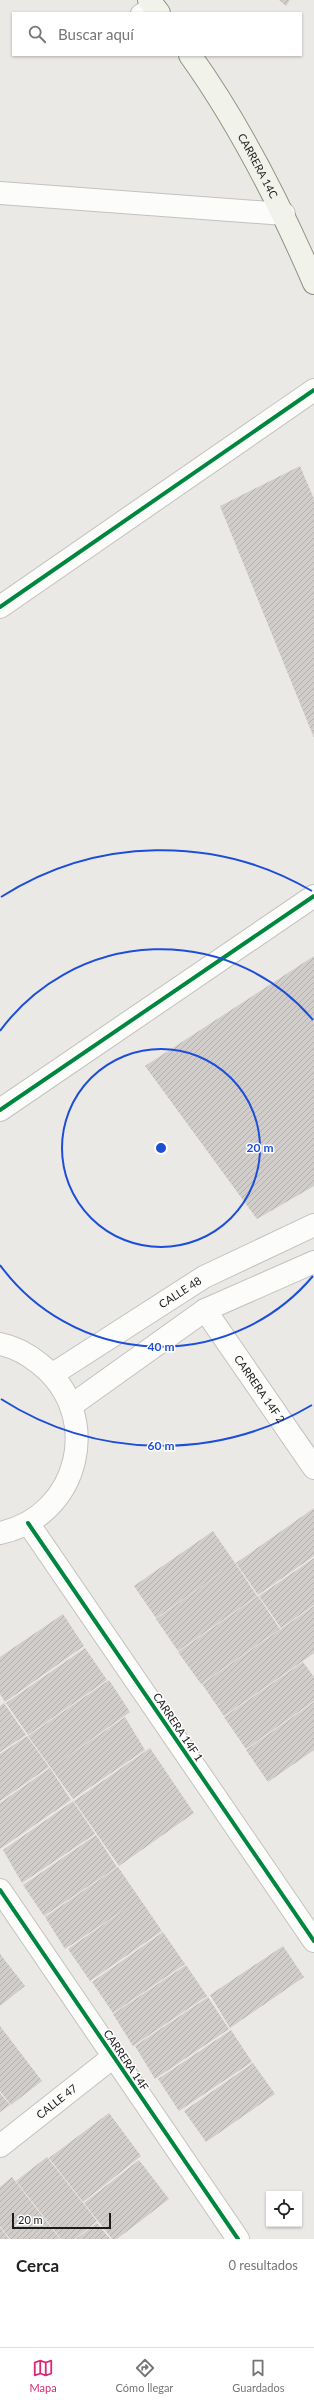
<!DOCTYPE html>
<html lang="es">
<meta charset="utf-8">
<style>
:root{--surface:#fff;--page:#f6f6f6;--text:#222;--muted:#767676;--line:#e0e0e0;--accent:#db2777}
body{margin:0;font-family:Lato,sans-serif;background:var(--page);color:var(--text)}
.controls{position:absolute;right:12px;bottom:12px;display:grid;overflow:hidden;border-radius:0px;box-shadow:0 1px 3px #0004}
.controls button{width:36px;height:36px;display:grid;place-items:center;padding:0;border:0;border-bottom:1px solid var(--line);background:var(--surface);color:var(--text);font:20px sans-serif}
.scale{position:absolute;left:12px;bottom:10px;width:99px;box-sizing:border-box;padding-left:4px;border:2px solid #1c1c1c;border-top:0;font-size:11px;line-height:14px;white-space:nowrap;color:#1c1c1c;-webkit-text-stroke:3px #fff;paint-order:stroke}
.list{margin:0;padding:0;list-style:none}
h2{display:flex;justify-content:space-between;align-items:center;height:52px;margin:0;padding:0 16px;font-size:17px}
h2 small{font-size:13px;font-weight:400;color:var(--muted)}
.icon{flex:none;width:22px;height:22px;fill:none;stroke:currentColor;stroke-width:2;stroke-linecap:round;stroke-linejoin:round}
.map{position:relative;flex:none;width:314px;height:2239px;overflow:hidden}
.search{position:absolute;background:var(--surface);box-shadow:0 1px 3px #0004;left:12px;right:12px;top:12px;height:44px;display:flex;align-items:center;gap:10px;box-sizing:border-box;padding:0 14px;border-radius:0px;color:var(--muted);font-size:15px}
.sheet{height:108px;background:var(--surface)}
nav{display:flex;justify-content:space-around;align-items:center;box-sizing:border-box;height:56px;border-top:1px solid var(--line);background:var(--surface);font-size:11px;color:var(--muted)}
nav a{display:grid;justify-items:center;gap:2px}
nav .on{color:var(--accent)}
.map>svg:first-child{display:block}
.building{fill:url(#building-hatch)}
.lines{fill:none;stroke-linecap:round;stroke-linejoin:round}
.lane-casing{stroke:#c3c2c1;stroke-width:18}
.street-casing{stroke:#c3c2c1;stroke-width:24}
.secondary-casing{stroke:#91937f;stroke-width:24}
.lane{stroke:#fcfcfb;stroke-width:16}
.street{stroke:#fcfcfb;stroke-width:22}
.secondary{stroke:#f1f2ea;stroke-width:22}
.cycleway-casing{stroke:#fff;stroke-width:6}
.cycleway{stroke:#00873e;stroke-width:4}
.ring{fill:none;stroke:#1d4ed8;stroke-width:2}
.labels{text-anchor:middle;stroke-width:3;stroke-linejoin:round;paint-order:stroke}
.street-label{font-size:11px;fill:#1c1c1c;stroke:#fff}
.centre{fill:#1d4ed8;stroke:#fff;stroke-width:2}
.ring-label{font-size:12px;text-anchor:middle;font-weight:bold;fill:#1d4ed8;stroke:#fff;stroke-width:3;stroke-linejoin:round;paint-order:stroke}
</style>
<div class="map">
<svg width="314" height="2239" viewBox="0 0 314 2239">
<defs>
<pattern id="building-hatch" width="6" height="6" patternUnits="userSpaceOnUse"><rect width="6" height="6" fill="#d0cdca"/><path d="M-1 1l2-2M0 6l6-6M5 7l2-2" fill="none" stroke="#b2afad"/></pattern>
</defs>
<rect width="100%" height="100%" fill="#ebe9e5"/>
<path class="building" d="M279,0H290L286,6Z
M300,466L314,499V738L220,506Z
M314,956V1186L257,1219L145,1066Z
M314,1508V1556L258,1595L236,1563Z
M213,1531L235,1563L156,1618L134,1586Z
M314,1558V1605L281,1628L259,1596Z
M235,1563L257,1596L178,1651L156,1619Z
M258,1596L280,1629L201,1684L178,1652Z
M314,1606V1653L303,1661L291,1642L303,1661L224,1716L202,1684Z
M63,1614L84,1646L5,1702L0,1694V1657Z
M85,1648L107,1680L28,1735L6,1703Z
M303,1662L314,1677V1701L246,1749L224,1717Z
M109,1680L130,1712L51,1768L28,1736Z
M314,1702V1750L268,1782L246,1750Z
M4,1703L26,1735L0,1752V1706Z
M125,1717L145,1750L73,1799L51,1768Z
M27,1736L49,1767L0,1801V1754Z
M150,1748L194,1813L119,1866L74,1801Z
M50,1768L71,1800L0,1849V1803Z
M73,1801L95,1834L22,1883L3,1850Z
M96,1835L117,1867L44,1916L23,1885Z
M118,1867L162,1931L90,1981L68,1949L130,1906L65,1949L45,1917Z
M163,1932L185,1964L113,2013L92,1982Z
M283,1946L304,1977L230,2028L210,1995Z
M0,1954L25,1986L0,2006Z
M186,1965L207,1996L133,2046L113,2014Z
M208,1997L229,2029L155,2079L135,2046Z
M0,2026L42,2081L11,2105L0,2091Z
M231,2030L252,2062L179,2111L158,2079Z
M253,2063L275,2094L206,2142L184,2111Z
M0,2093L10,2105L0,2112Z
M109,2113L141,2156L83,2202L49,2158Z
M47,2157L97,2221L75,2239H61L16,2181Z
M139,2160L169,2199L117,2239H112L84,2203Z
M12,2177L60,2239H10L0,2226V2187Z
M97,2223L110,2239H76Z
M0,2227L9,2239H0Z"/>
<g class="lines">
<g class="lane-casing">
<path id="lane" d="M139,13L153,4"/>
</g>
<g class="street-casing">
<g id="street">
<path d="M0,193L284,214"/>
<path d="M0,607L314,390"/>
<path d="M0,1110L314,896"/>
<path id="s1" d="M205,1310L314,1468"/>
<path d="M0,1344C15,1347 29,1355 40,1364C104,1415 80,1516 0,1533"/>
<path id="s2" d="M53,1374L204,1277L314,1225"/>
<path d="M72,1405L205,1310L314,1262"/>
<path d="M28,1523L314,1941"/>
<path d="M0,1890L238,2239"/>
<path id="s3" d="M0,2146L113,2057"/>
</g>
</g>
<g class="secondary-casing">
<g id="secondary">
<path d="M149,0L159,13"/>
<path id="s4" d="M190,55C240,125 280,204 314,283"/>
</g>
</g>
<use href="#lane" class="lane"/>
<use href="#street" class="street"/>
<use href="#secondary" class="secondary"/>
<g class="cycleway-casing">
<path id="cycleway" d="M0,607L314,390
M0,1110L314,896
M28,1523L314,1941
M0,1890L238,2239"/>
</g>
<use href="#cycleway" class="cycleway"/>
</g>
<g class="ring">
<circle cx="161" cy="1148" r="99"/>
<path d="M313 1276A199 199 0 0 1 0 1265M0 1031A199 199 0 0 1 313 1020"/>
<path d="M312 1405A298 298 0 0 1 1 1399M1 897A298 298 0 0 1 312 891"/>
</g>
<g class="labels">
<g class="street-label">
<text dy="4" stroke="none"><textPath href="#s4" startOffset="130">CARRERA 14C</textPath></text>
<text dy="4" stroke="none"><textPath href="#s2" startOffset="151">CALLE 48</textPath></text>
<text dy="4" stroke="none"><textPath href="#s1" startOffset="96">CARRERA 14F 2</textPath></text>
<text transform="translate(178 1727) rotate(56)" y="4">CARRERA 14F 1</text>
<text transform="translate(126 2060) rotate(56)" y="4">CARRERA 14F</text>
<text dy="4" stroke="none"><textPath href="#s3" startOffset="72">CALLE 47</textPath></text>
</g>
</g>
<circle cx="161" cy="1148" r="6" class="centre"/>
<g class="ring-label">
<text x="260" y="1152">20 m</text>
<text x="161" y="1351">40 m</text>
<text x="161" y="1450">60 m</text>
</g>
</svg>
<div class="controls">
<button><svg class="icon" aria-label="locate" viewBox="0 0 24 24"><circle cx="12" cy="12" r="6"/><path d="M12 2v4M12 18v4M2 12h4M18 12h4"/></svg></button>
</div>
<div class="scale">20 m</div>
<div class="search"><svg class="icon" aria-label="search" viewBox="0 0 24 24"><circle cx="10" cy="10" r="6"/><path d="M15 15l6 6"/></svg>Buscar aquí</div>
</div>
<section class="sheet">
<h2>Cerca<small>0 resultados</small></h2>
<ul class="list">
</ul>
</section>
<nav>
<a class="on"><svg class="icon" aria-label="map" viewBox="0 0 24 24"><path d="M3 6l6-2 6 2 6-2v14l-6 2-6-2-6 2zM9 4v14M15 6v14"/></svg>Mapa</a>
<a><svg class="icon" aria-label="directions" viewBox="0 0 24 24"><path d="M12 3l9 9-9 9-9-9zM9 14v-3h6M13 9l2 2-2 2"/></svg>Cómo llegar</a>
<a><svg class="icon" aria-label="saved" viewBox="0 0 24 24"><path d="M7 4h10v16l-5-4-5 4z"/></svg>Guardados</a>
</nav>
